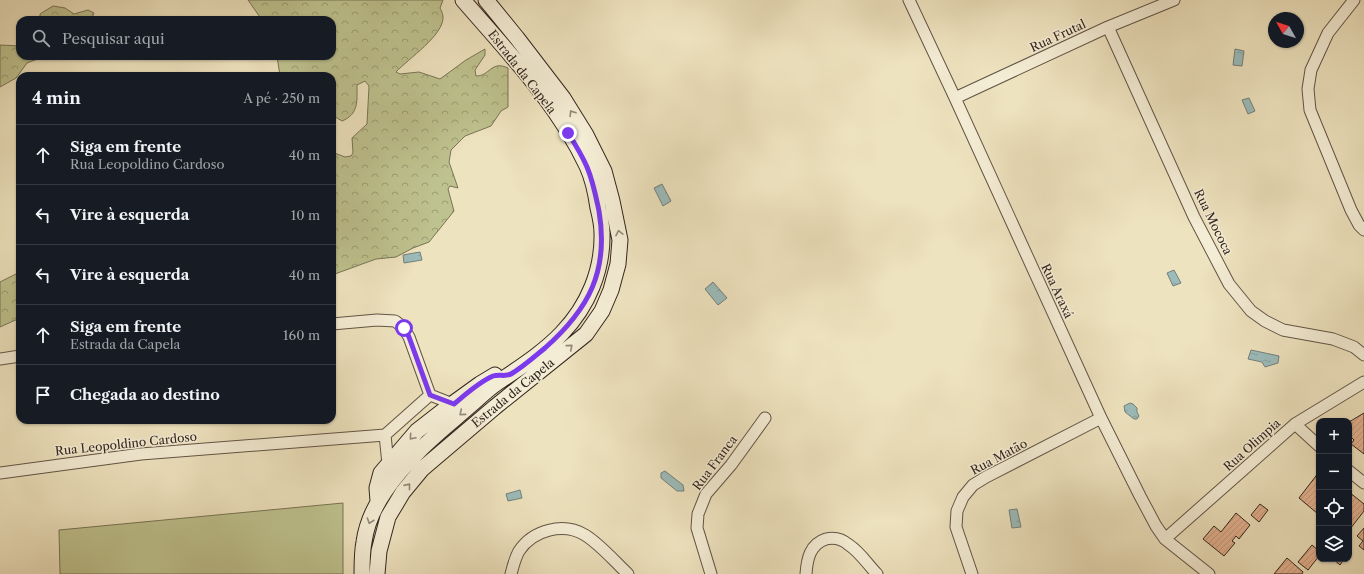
<!DOCTYPE html>
<html lang="pt">
<meta charset="utf-8">
<style>
:root{--surface:#171b24;--page:#242831;--text:#f1f3f6;--muted:#9ea1a6;--line:#363941}
body{margin:0;font-family:"Libre Caslon Text",serif;background:var(--page);color:var(--text)}
.controls{position:absolute;right:12px;bottom:12px;display:grid;overflow:hidden;border-radius:8px;box-shadow:0 1px 3px #0004}
.controls button{width:36px;height:36px;display:grid;place-items:center;padding:0;border:0;border-bottom:1px solid var(--line);background:var(--surface);color:var(--text);font:20px sans-serif}
.compass{position:absolute;left:1268px;top:12px;width:36px;height:36px;border-radius:50%;background:var(--surface);box-shadow:0 1px 3px #0004;rotate:309deg}
.stop{position:absolute;width:12px;height:12px;margin:-9px;border:3px solid #7c3aed;border-radius:50%;background:#fff}
.stop.end{background:#7c3aed;border-color:#fff;box-shadow:0 1px 4px #0008}
.list{margin:0;padding:0;list-style:none}
h2{display:flex;justify-content:space-between;align-items:center;height:52px;margin:0;padding:0 16px;font-size:17px}
h2 small{font-size:13px;font-weight:400;color:var(--muted)}
.list li{display:grid;grid-template-columns:26px 1fr auto;gap:12px;align-items:center;box-sizing:border-box;height:60px;padding:0 16px;border-top:1px solid var(--line)}
.list b{display:block;font-size:15px;white-space:nowrap}
.list p{margin:0;font-size:13px;white-space:nowrap;color:var(--muted)}
.list em{font-size:13px;font-style:normal;color:var(--muted)}
.icon{flex:none;width:22px;height:22px;fill:none;stroke:currentColor;stroke-width:2;stroke-linecap:round;stroke-linejoin:round}
.map{position:relative;flex:none;width:1364px;height:574px;overflow:hidden}
.search{position:absolute;background:var(--surface);box-shadow:0 1px 3px #0004;left:16px;top:16px;width:320px;height:44px;display:flex;align-items:center;gap:10px;box-sizing:border-box;padding:0 14px;border-radius:12px;color:var(--muted);font-size:15px}
.panel{position:absolute;background:var(--surface);box-shadow:0 1px 3px #0004;left:16px;top:72px;width:320px;height:352px;border-radius:12px}
.map>svg:first-child{display:block}
.green{fill:#bec28e;stroke:#787456}
.forest{fill:url(#forest-crowns);stroke:#787456}
.water{fill:url(#water-ripples);stroke:#72807c}
.building{fill:url(#building-hatch);stroke:#33251e}
.lines{fill:none;stroke-linecap:round;stroke-linejoin:round}
.minor-casing{stroke:#625446;stroke-width:13}
.secondary-casing{stroke:#33251e;stroke-width:17}
.minor{stroke:#f4edd5;stroke-width:11}
.secondary{stroke:#f4edd5;stroke-width:15}
.oneway{stroke:#94897a}
.route{stroke:#7c3aed;stroke-width:5}
.labels{text-anchor:middle;stroke-width:3;stroke-linejoin:round;paint-order:stroke}
.street-label{font-size:12px;fill:#33251e;stroke:#f4edd5}
</style>
<div class="map">
<svg width="1364" height="574" viewBox="0 0 1364 574">
<defs>
<pattern id="forest-crowns" width="20" height="18" patternUnits="userSpaceOnUse"><rect width="20" height="18" fill="#bec28e"/><path d="M2 6a3 3 0 1 1 6 0M12 15a3 3 0 1 1 6 0" fill="none" stroke="#9b9d73"/></pattern>
<pattern id="water-ripples" width="26" height="14" patternUnits="userSpaceOnUse"><rect width="26" height="14" fill="#9cbcbb"/><path d="M2 4q2-2 4 0t4 0M15 11q2-2 4 0t4 0" fill="none" stroke="#87a1a0"/></pattern>
<pattern id="building-hatch" width="6" height="6" patternUnits="userSpaceOnUse"><rect width="6" height="6" fill="#e3b290"/><path d="M-1 1l2-2M0 6l6-6M5 7l2-2" fill="none" stroke="#c3997c"/></pattern>
</defs>
<rect width="100%" height="100%" fill="#eee3bf"/>
<filter id="stains"><feTurbulence type="fractalNoise" baseFrequency=".005" numOctaves="4"/><feColorMatrix values="0 0 0 0 .2 0 0 0 0 .09 0 0 0 0 .02 0 0 0 .5 -.17"/></filter>
<radialGradient id="worn" r=".72"><stop offset=".6" stop-color="#630" stop-opacity="0"/><stop offset="1" stop-color="#630" stop-opacity=".3"/></radialGradient>
<path class="green" d="M343,503V574H60L59,530Z"/>
<path class="forest" d="M248,0H443L440,8C441,10 443,14 443,17C444,35 408,59 396,72L400,74L419,72L440,79L466,60L485,49V55L475,70L476,76C490,76 491,60 508,68V107L501,111L491,126L465,136L451,150L449,162L458,188L450,186L448,189L454,211L429,242L413,248L396,257L376,259L332,275V152L345,157L351,156L353,153L352,138L367,124L369,86L365,81L357,85C357,101 359,114 342,121L332,115V76H280L277,56H332V20H262Z
M53,6L65,8L74,14L88,10L94,13L91,20H40V14Z
M0,45L20,46V56H45L27,63L16,78L0,87Z
M20,272V318L0,327V282Z"/>
<path class="water" d="M1235,49L1244,51L1242,66L1233,65Z
M1249,98L1255,111L1248,114L1242,100Z
M662,184L671,201L663,206L654,188Z
M420,252L422,260L404,263L403,255Z
M1174,270L1181,283L1173,286L1167,273Z
M713,282L727,298L718,305L705,289Z
M1251,350L1279,356L1278,363L1265,367L1262,362L1248,359Z
M1130,403L1133,404L1137,408V412L1139,416L1137,419H1134L1125,412L1124,406Z
M665,471L683,485L684,491H677L661,478V473Z
M520,490L522,498L508,501L506,494Z
M1017,509L1021,527L1012,528L1009,510Z"/>
<path class="building" d="M1364,413V454L1351,444L1354,440L1349,435V422Z
M1319,472V513L1318,514L1299,498Z
M1349,492L1364,504V511L1350,529Z
M1260,504L1268,510L1259,522L1251,515Z
M1236,513L1250,525L1239,539L1236,536L1232,541L1235,543L1224,556L1203,539L1214,526L1221,532Z
M1364,528V550L1359,546L1363,541L1357,536Z
M1312,545L1319,551V556L1308,570L1298,562Z
M1287,558L1303,572L1302,574H1274Z
M1333,559H1344L1340,565Z"/>
<g class="lines">
<g class="minor-casing">
<path id="minor" d="M909,0L955,98L1101,418L1140,496L1156,526L1165,539L1209,574
M1354,0L1328,33L1311,70L1308,89L1310,110L1351,210L1359,225L1364,230
M1108,27L1194,217L1229,284L1251,311L1265,321L1283,330L1333,339L1354,347L1364,355
M955,98L1108,27L1174,0
M332,324L377,320L395,321L403,327L409,337L430,395
M0,359L20,356
M430,395L453,404
M1295,424L1319,446
M385,435L388,464
M1349,471L1364,483
M0,473L141,454L385,435L430,395
M1165,539L1295,424L1364,382
M511,574C513,566 515,558 519,551C533,530 563,522 585,535C601,545 614,561 628,574
M711,574L697,528L698,514L706,494L731,465L765,418
M806,574C807,559 810,544 826,539C835,537 842,539 849,545C860,552 868,565 877,574
M972,574L956,527L957,511L963,497L973,485L986,477L1101,418"/>
</g>
<g class="secondary-casing">
<path id="secondary" d="M378,501L377,488L381,473L417,431L444,410L480,384L495,375
M362,574C362,563 362,552 364,542C369,505 396,474 421,449C437,433 455,419 472,404C480,397 488,389 497,383C519,368 543,353 562,333C588,306 603,270 602,233C602,224 600,216 598,208C596,194 593,179 587,166C558,104 508,52 463,0
M377,574L379,551L388,517L403,492L422,469L495,407L586,334L602,311L611,290L618,264L620,240L612,201L604,171L586,135L563,98L517,38L486,0"/>
</g>
<use href="#minor" class="minor"/>
<use href="#secondary" class="secondary"/>
</g>
<defs><path id="oneway-chevron" d="M-2-3.5L2.5 0L-2 3.5" fill="none" stroke-width="1.6" stroke-linecap="round" stroke-linejoin="round"/></defs>
<g class="oneway">
<use href="#oneway-chevron" transform="translate(572 113) rotate(-122)"/>
<use href="#oneway-chevron" transform="translate(619 233) rotate(-102)"/>
<use href="#oneway-chevron" transform="translate(570 347) rotate(-40)"/>
<use href="#oneway-chevron" transform="translate(462 413) rotate(140)"/>
<use href="#oneway-chevron" transform="translate(412 437) rotate(131)"/>
<use href="#oneway-chevron" transform="translate(408 486) rotate(-51)"/>
<use href="#oneway-chevron" transform="translate(370 521) rotate(109)"/>
</g>
<g class="lines">
<path class="route" d="M404,328L409,337L430,395L454,404C466,394 479,382 493,376C499,374 506,377 511,374C523,367 534,357 545,348C589,309 609,271 599,211C596,197 593,181 587,167C582,155 575,144 568,133"/>
</g>
<g class="labels">
<g class="street-label">
<text transform="translate(1058 36) rotate(-25)" y="4">Rua Frutal</text>
<text transform="translate(522 72) rotate(52)" y="4">Estrada da Capela</text>
<text transform="translate(1213 222) rotate(64)" y="4">Rua Mococa</text>
<text transform="translate(1057 291) rotate(65)" y="4">Rua Araxá</text>
<text transform="translate(513 393) rotate(-39)" y="4">Estrada da Capela</text>
<text transform="translate(126 444) rotate(-6)" y="4">Rua Leopoldino Cardoso</text>
<text transform="translate(1252 445) rotate(-42)" y="4">Rua Olimpia</text>
<text transform="translate(999 457) rotate(-28)" y="4">Rua Matão</text>
<text transform="translate(715 463) rotate(-53)" y="4">Rua Franca</text>
</g>
</g>
<rect width="100%" height="100%" filter="url(#stains)"/>
<rect width="100%" height="100%" fill="url(#worn)"/>
</svg>
<div class="controls">
<button>+</button>
<button>−</button>
<button><svg class="icon" aria-label="locate" viewBox="0 0 24 24"><circle cx="12" cy="12" r="6"/><path d="M12 2v4M12 18v4M2 12h4M18 12h4"/></svg></button>
<button><svg class="icon" aria-label="layers" viewBox="0 0 24 24"><path d="M12 4l9 5-9 5-9-5zM3 14l9 5 9-5"/></svg></button>
</div>
<svg class="compass" viewBox="-18 -18 36 36"><path d="M0-13l5 13h-10z" fill="#e53935"/><path d="M0 13l5-13h-10z" fill="#9ea1a6"/></svg>
<div class="stop" style="left:404px;top:328px"></div>
<div class="stop end" style="left:568px;top:133px"></div>
<div class="search"><svg class="icon" aria-label="search" viewBox="0 0 24 24"><circle cx="10" cy="10" r="6"/><path d="M15 15l6 6"/></svg>Pesquisar aqui</div>
<section class="panel">
<h2>4 min<small>A pé · 250 m</small></h2>
<ul class="list">
<li><svg class="icon" aria-label="ahead" viewBox="0 0 24 24"><path d="M12 20V5M6 11l6-6 6 6"/></svg><div><b>Siga em frente</b><p>Rua Leopoldino Cardoso</p></div><em>40 m</em></li>
<li><svg class="icon" aria-label="left" viewBox="0 0 24 24"><path d="M17 20v-9H6M10 6l-5 5 5 5"/></svg><div><b>Vire à esquerda</b></div><em>10 m</em></li>
<li><svg class="icon" aria-label="left" viewBox="0 0 24 24"><path d="M17 20v-9H6M10 6l-5 5 5 5"/></svg><div><b>Vire à esquerda</b></div><em>40 m</em></li>
<li><svg class="icon" aria-label="ahead" viewBox="0 0 24 24"><path d="M12 20V5M6 11l6-6 6 6"/></svg><div><b>Siga em frente</b><p>Estrada da Capela</p></div><em>160 m</em></li>
<li><svg class="icon" aria-label="arrive" viewBox="0 0 24 24"><path d="M6 21V4h12l-3 4 3 4H6"/></svg><div><b>Chegada ao destino</b></div></li>
</ul>
</section>
</div>
